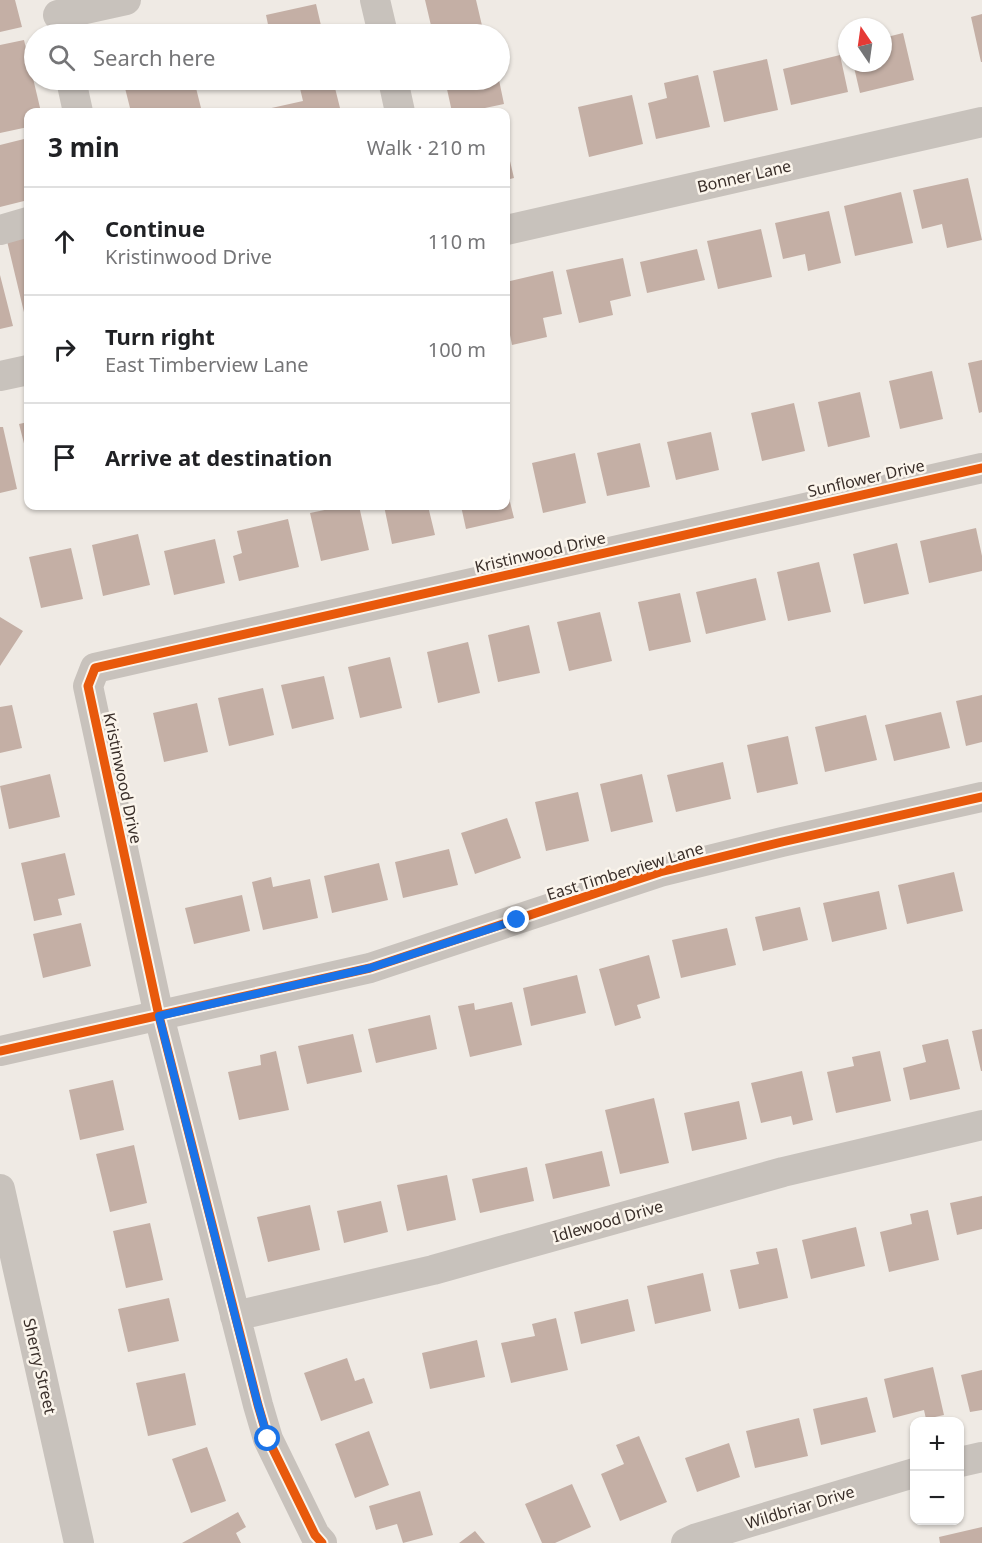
<!DOCTYPE html>
<meta charset="utf-8">
<style>
:root{--surface:#fff;--page:#f2f2f2;--text:#202124;--muted:#757577;--line:#e0e0e0}
body{margin:0;font-family:"Noto Sans",sans-serif;background:var(--page);color:var(--text)}
.controls{position:absolute;right:18px;bottom:18px;display:grid;overflow:hidden;border-radius:12px;box-shadow:0 2px 4px #0004}
.controls button{width:54px;height:54px;display:grid;place-items:center;padding:0;border:0;border-bottom:2px solid var(--line);background:var(--surface);color:var(--text);font:30px sans-serif}
.compass{position:absolute;left:838px;top:18px;width:54px;height:54px;border-radius:50%;background:var(--surface);box-shadow:0 2px 4px #0004;rotate:347deg}
.stop{position:absolute;width:18px;height:18px;margin:-14px;border:4px solid #1a73e8;border-radius:50%;background:#fff}
.stop.end{background:#1a73e8;border-color:#fff;box-shadow:0 2px 6px #0008}
.list{margin:0;padding:0;list-style:none}
h2{display:flex;justify-content:space-between;align-items:center;height:78px;margin:0;padding:0 24px;font-size:26px}
h2 small{font-size:20px;font-weight:400;color:var(--muted)}
.list li{display:grid;grid-template-columns:39px 1fr auto;gap:18px;align-items:center;box-sizing:border-box;height:108px;padding:0 24px;border-top:2px solid var(--line)}
.list b{display:block;font-size:22px;white-space:nowrap}
.list p{margin:0;font-size:20px;white-space:nowrap;color:var(--muted)}
.list em{font-size:20px;font-style:normal;color:var(--muted)}
.icon{flex:none;width:33px;height:33px;fill:none;stroke:currentColor;stroke-width:2;stroke-linecap:round;stroke-linejoin:round}
.map{position:relative;flex:none;width:982px;height:1543px;overflow:hidden}
.search{position:absolute;background:var(--surface);box-shadow:0 2px 4px #0004;left:24px;top:24px;width:486px;height:66px;display:flex;align-items:center;gap:15px;box-sizing:border-box;padding:0 21px;border-radius:33px;color:var(--muted);font-size:22px}
.panel{position:absolute;background:var(--surface);box-shadow:0 2px 4px #0004;left:24px;top:108px;width:486px;height:402px;border-radius:12px}
.map>svg:first-child{display:block}
.building{fill:#c4afa5}
.lines{fill:none;stroke-linecap:round;stroke-linejoin:round}
.minor{stroke:#c8c2bc;stroke-width:30}
.cycleway-casing{stroke:#fbf5ec;stroke-width:13}
.cycleway{stroke:#e8590c;stroke-width:9}
.route{stroke:#1a73e8;stroke-width:8}
.labels{text-anchor:middle;stroke-width:5;stroke-linejoin:round;paint-order:stroke}
.street-label{font-size:16px;fill:#3a2f2a;stroke:#fbf5ec}
</style>
<div class="map">
<svg width="982" height="1543" viewBox="0 0 982 1543">
<rect width="100%" height="100%" fill="#efeae4"/>
<path class="building" d="M0,0H15L22,27L0,32Z
M425,0H476L484,34H433Z
M316,4L323,34H270L266,15Z
M982,14V62H981L971,17Z
M903,33L914,80L860,93L853,63H883V38Z
M24,40L41,112H28V127L0,133V45Z
M840,55L848,92L791,105L783,69Z
M767,59L778,110L724,122L713,71Z
M698,75L710,127L656,139L648,103L667,98L664,83Z
M123,80H194L202,112H131Z
M298,80H333L341,112H268L267,109L303,101Z
M445,80H499L504,104L466,112H452Z
M632,95L643,144L589,157L578,107Z
M28,138V200L0,207V145Z
M506,144L514,178L506,180Z
M968,178L982,240L947,248L942,224L922,229L913,190Z
M901,192L913,243L855,256L844,206Z
M829,211L841,263L808,271L805,254L783,259L775,223Z
M761,229L772,277L718,289L707,241Z
M28,236V329L7,241Z
M697,249L705,280L647,293L640,262Z
M623,258L631,296L610,301L613,315L579,323L566,270Z
M553,271L562,314L543,318L547,337L512,345L506,315V282Z
M0,275L13,326L0,329Z
M982,360V412L979,413L968,363Z
M932,371L943,419L900,429L889,381Z
M860,392L870,437L828,447L818,402Z
M794,403L805,451L762,461L751,413Z
M28,422V459L19,424Z
M0,427H3L17,489L0,493Z
M711,432L719,470L676,480L667,442Z
M640,443L650,487L607,496L597,453Z
M575,453L586,503L543,513L532,463Z
M506,486L514,518L466,529L461,506H506Z
M344,506H359L369,550L321,561L310,513Z
M384,506H428L435,535L392,544Z
M288,519L299,567L239,581L233,556L242,553L237,531Z
M976,528L982,556V571L929,583L920,541Z
M138,534L150,585L103,596L92,545Z
M215,539L225,583L174,595L164,551Z
M897,543L909,594L864,604L853,554Z
M71,548L83,599L41,608L29,557Z
M819,562L831,612L788,621L777,572Z
M756,578L766,620L706,634L696,592Z
M680,593L691,642L649,651L638,602Z
M600,612L612,661L569,671L557,622Z
M0,617L23,631L0,666Z
M529,625L540,673L498,682L488,635Z
M468,642L480,693L438,703L427,652Z
M390,657L402,708L360,718L348,667Z
M324,676L334,719L292,729L281,685Z
M263,688L274,735L229,746L218,698Z
M982,695V742L966,746L956,701Z
M197,703L208,752L164,762L153,713Z
M12,705L22,748L0,753V707Z
M941,712L950,748L894,761L885,725Z
M866,715L877,760L825,772L815,727Z
M788,736L798,784L757,793L747,745Z
M723,762L731,799L676,812L667,775Z
M50,774L60,817L9,829L0,786Z
M642,774L653,822L611,832L600,784Z
M578,792L589,841L546,851L535,802Z
M507,818L521,858L475,874L461,833Z
M449,849L458,885L403,898L395,862Z
M65,853L75,895L58,899L62,915L34,921L21,863Z
M379,863L388,900L332,913L324,876Z
M954,872L963,911L907,924L898,885Z
M271,877L273,887L310,879L318,918L263,930L252,882Z
M879,891L887,929L832,942L823,903Z
M242,895L250,931L194,944L185,908Z
M800,907L808,940L763,951L755,917Z
M81,923L91,966L43,978L33,934Z
M727,928L736,965L681,978L672,940Z
M649,955L660,998L637,1005L641,1018L615,1026L599,969Z
M577,975L586,1013L531,1026L523,988Z
M512,1002L522,1045L470,1057L458,1006L474,1003L475,1010Z
M430,1015L437,1049L376,1063L368,1029Z
M982,1029V1071H981L972,1031Z
M353,1034L362,1072L307,1084L298,1046Z
M948,1039L960,1089L910,1100L903,1068L926,1062L922,1045Z
M276,1051L289,1110L239,1120L228,1072L261,1065L260,1055Z
M880,1051L891,1101L836,1113L827,1072L854,1066L852,1057Z
M802,1071L813,1120L793,1125L791,1116L761,1123L751,1083Z
M113,1080L124,1130L80,1140L69,1090Z
M654,1098L669,1163L620,1174L605,1110Z
M739,1101L747,1139L692,1151L684,1113Z
M134,1145L147,1203L110,1212L96,1154Z
M602,1151L610,1186L553,1199L545,1164Z
M527,1167L534,1201L480,1213L472,1179Z
M447,1175L456,1220L407,1231L397,1185Z
M982,1196V1229L957,1235L950,1203Z
M381,1201L388,1232L344,1243L337,1211Z
M310,1205L320,1250L268,1262L257,1217Z
M928,1210L939,1260L889,1272L880,1232L912,1224L910,1214Z
M150,1223L163,1280L126,1288L113,1231Z
M856,1227L865,1266L811,1279L802,1240Z
M777,1248L788,1298L739,1309L730,1270L759,1264L756,1252Z
M703,1273L711,1311L655,1324L647,1286Z
M169,1298L179,1341L128,1352L118,1309Z
M628,1299L635,1331L581,1344L574,1312Z
M556,1318L568,1370L511,1383L501,1343L535,1336L532,1324Z
M477,1340L485,1377L430,1389L422,1353Z
M347,1358L355,1381L364,1378L373,1403L321,1421L304,1373Z
M933,1367L944,1415L926,1419L924,1410L893,1418L884,1379Z
M982,1370V1410L970,1412L961,1375Z
M185,1373L196,1425L148,1436L136,1383Z
M867,1397L876,1432L821,1445L813,1409Z
M799,1418L808,1456L755,1468L746,1431Z
M369,1431L389,1485L355,1498L335,1444Z
M639,1436L667,1502L620,1521L601,1474L624,1464L616,1445Z
M729,1443L740,1477L697,1492L685,1458Z
M207,1447L226,1501L191,1513L172,1459Z
M572,1484L591,1527L555,1543H542L525,1504Z
M420,1491L433,1535L403,1543L397,1524L376,1530L369,1506Z
M238,1512L246,1527L236,1533L241,1543H182Z
M982,1527V1543H940L939,1537Z
M475,1531L485,1543H459Z"/>
<g class="lines">
<path class="minor" d="M375,0L383,34
M58,15L126,0
M71,80L78,112
M393,80L400,112
M0,230L28,222
M506,230L982,122
M0,376L28,370
M0,1051L370,968L660,872L782,842L982,797
M0,1189L79,1543
M235,1316L433,1270L783,1172L982,1125
M960,1462L982,1457
M322,1543L315,1535L268,1439L258,1405L159,1016L88,686L95,668L982,468
M686,1543L697,1538L914,1473"/>
<g class="cycleway-casing">
<path id="cycleway" d="M0,1051L370,968L660,872L782,842L982,797
M322,1543L315,1535L268,1439L258,1405L159,1016L88,686L95,668L982,468"/>
</g>
<use href="#cycleway" class="cycleway"/>
</g>
<g class="lines">
<path class="route" d="M268,1439L258,1405L235,1316L159,1016L370,968L517,920"/>
</g>
<g class="labels">
<g class="street-label">
<text transform="translate(744 176) rotate(-13)" y="6">Bonner Lane</text>
<text transform="translate(866 478) rotate(-13)" y="6">Sunflower Drive</text>
<text transform="translate(540 552) rotate(-13)" y="6">Kristinwood Drive</text>
<text transform="translate(123 778) rotate(78)" y="6">Kristinwood Drive</text>
<text transform="translate(625 871) rotate(-17)" y="6">East Timberview Lane</text>
<text transform="translate(608 1221) rotate(-16)" y="6">Idlewood Drive</text>
<text transform="translate(40 1366) rotate(77)" y="6">Sherry Street</text>
<text transform="translate(800 1507) rotate(-17)" y="6">Wildbriar Drive</text>
</g>
</g>
</svg>
<div class="controls">
<button>+</button>
<button>−</button>
</div>
<svg class="compass" viewBox="-18 -18 36 36"><path d="M0-13l5 13h-10z" fill="#e53935"/><path d="M0 13l5-13h-10z" fill="#757577"/></svg>
<div class="stop" style="left:268px;top:1439px"></div>
<div class="stop end" style="left:517px;top:920px"></div>
<div class="search"><svg class="icon" aria-label="search" viewBox="0 0 24 24"><circle cx="10" cy="10" r="6"/><path d="M15 15l6 6"/></svg>Search here</div>
<section class="panel">
<h2>3 min<small>Walk · 210 m</small></h2>
<ul class="list">
<li><svg class="icon" aria-label="ahead" viewBox="0 0 24 24"><path d="M12 20V5M6 11l6-6 6 6"/></svg><div><b>Continue</b><p>Kristinwood Drive</p></div><em>110 m</em></li>
<li><svg class="icon" aria-label="right" viewBox="0 0 24 24"><path d="M7 20v-9h11M14 6l5 5-5 5"/></svg><div><b>Turn right</b><p>East Timberview Lane</p></div><em>100 m</em></li>
<li><svg class="icon" aria-label="arrive" viewBox="0 0 24 24"><path d="M6 21V4h12l-3 4 3 4H6"/></svg><div><b>Arrive at destination</b></div></li>
</ul>
</section>
</div>
